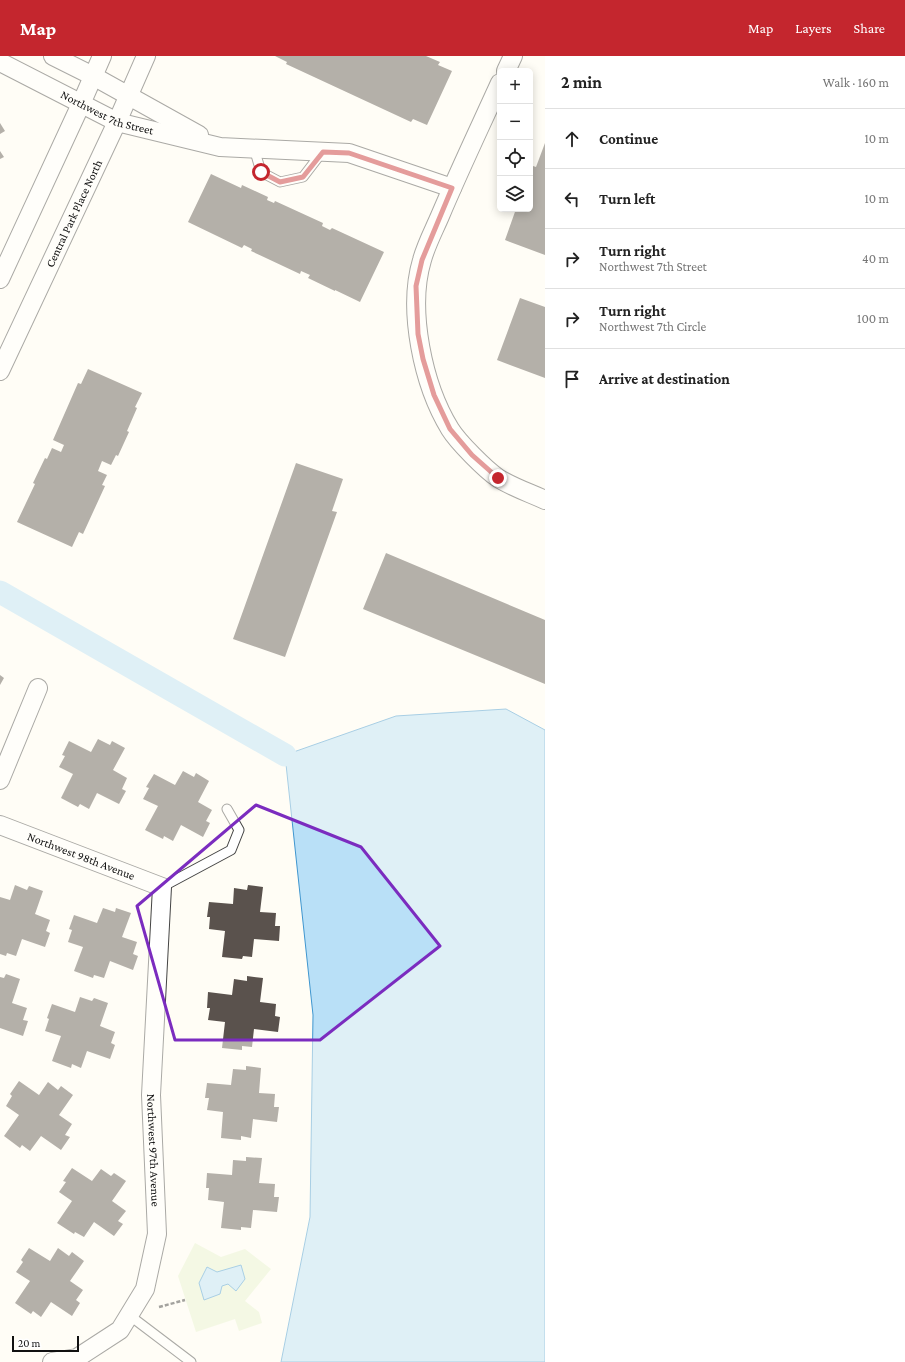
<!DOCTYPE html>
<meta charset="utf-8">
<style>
:root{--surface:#fff;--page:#f6f6f6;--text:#222;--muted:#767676;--line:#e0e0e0;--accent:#c4262e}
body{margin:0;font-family:"Crimson Pro",serif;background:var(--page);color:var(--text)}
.controls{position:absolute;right:12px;top:12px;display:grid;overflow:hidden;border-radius:6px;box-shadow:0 2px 10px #0003}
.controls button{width:36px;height:36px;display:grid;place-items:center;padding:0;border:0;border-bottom:1px solid var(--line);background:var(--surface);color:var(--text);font:20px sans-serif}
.scale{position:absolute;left:12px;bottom:10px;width:67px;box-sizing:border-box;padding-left:4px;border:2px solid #111;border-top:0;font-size:11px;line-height:14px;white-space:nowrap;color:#111;-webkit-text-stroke:3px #fff;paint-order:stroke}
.stop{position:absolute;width:12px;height:12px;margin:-9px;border:3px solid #c4262e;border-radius:50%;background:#fff}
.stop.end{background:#c4262e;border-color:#fff;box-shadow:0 1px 4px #0008}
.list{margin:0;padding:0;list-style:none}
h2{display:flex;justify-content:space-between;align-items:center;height:52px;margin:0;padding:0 16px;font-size:17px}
h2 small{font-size:13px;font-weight:400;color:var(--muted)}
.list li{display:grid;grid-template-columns:26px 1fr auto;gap:12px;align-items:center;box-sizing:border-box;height:60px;padding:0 16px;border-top:1px solid var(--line)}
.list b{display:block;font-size:15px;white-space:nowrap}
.list p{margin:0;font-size:13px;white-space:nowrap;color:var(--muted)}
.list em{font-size:13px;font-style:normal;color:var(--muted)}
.icon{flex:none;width:22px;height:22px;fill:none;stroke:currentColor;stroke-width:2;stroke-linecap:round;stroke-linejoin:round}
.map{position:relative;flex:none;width:545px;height:1306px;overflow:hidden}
header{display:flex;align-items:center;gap:24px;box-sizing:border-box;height:56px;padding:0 20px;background:var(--accent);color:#fff}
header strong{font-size:19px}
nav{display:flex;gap:22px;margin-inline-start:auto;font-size:14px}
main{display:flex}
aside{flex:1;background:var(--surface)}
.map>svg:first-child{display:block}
.pitch{fill:#e6f2cf}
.water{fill:#b9e0f7;stroke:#3f96cf}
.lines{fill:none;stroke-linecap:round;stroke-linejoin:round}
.canal{stroke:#b9e0f7;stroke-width:23}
.building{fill:#5a524d}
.lane-casing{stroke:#444;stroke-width:11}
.street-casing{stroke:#444;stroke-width:20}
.path{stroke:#333;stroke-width:2.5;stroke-dasharray:4 2;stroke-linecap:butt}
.lane{stroke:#fff;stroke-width:9}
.street{stroke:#fff;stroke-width:18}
.route{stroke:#c4262e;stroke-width:5}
.marked{fill:none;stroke:#7b2cbf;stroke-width:3;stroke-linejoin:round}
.labels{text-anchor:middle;stroke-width:4;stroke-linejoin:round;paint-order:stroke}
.street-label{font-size:12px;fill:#111;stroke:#fff}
</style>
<header>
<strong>Map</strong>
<nav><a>Map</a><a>Layers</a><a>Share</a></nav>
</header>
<main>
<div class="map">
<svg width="545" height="1306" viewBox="0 0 545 1306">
<rect width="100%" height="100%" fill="#fffdf5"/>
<path class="pitch" d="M195,1187L221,1201L245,1193L271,1213L245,1245L259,1256L262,1267L239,1275L235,1263L196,1276L178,1220Z"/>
<path class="water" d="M506,653L545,674V1306H281L310,1161L313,959L285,699L396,660Z
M241,1209L245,1223L236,1235L228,1228L222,1230L220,1238L204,1244L199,1227L207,1211L217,1216Z"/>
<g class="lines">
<path class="canal" d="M0,536L285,699"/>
</g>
<path class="building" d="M275,0H426L440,6L438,9L452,15L427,69L413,63L411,66L286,8L287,6Z
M0,67L5,75L0,78Z
M545,87V199L505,184L516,153H530V117L533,110L536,111Z
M0,95L4,101L0,103Z
M211,118L241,132L242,129L268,141L267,144L274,147L275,145L323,167L322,170L330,174L332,172L384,196L360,246L335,234V235L308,222L310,219L301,215L300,218L251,195L252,193L244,189L242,192L188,166Z
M520,242L545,251V322L497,304Z
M88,313L142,337L135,351L137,352L127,375L129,376L118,400L116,399L111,409L102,405L98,415L107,419L102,429L105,430L83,478L79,476L72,491L17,466L35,428L33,427L45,402L47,403L52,392L61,396L64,389L53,384L78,327L81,328Z
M296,407L343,423L332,455L337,456L285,601L233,583Z
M386,497L545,564V628L363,553Z
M0,619L4,622L0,629Z
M98,683L110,689L112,685L125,692L113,714L127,722L122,733L126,735L119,748L97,737L89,753L80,748L78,751L61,742L73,718L59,711L65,700L62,699L69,685L91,696Z
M183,715L194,721L196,717L209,725L198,746L212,754L206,765L210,767L203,781L181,769L173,785L164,780L163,783L145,774L158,750L143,743L149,732L146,731L154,718L175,729Z
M15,829L27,834L29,830L43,835L35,858L50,864L46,875L50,877L45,891L22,883L16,900L7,897L6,900L0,898V841L10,844Z
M248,829L263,831L260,856L276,857L275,870H280L279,885L254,883L252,901L243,900L242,903L222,901L225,875L209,873L210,861H207L209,846L233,848L234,832L247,834Z
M103,852L115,856L116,852L131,857L122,881L137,886L133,898L138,900L133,914L110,905L104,922L94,919L93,922L74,915L83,891L68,886L72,874L69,873L74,859L97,867Z
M6,918L20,923L12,947L27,952L23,964L28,965L23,980L0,972V921L4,922Z
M247,920L263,922L260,946L276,948L275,960L280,961L278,976L254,973L252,991L242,990V994L222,992L225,966L208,964L210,952H207L208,936L232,939L234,923L247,925Z
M80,941L92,945L94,942L108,947L100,970L115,976L111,987L115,989L110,1003L87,995L81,1012L72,1008L71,1012L52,1005L61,980L45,975L49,963L47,962L52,948L75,956Z
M246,1010L261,1012L259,1037L275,1038L274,1051H279L277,1066L253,1063L251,1082L241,1080V1084L221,1082L223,1056L207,1054L209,1042H205L207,1027L231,1029L233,1013L246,1014Z
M19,1025L39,1039L48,1026L58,1034L61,1030L73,1039L59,1059L72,1068L65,1079L70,1081L61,1094L41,1080L30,1095L22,1089L20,1092L4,1080L19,1059L6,1050L12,1040L10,1038Z
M246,1101L262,1102L259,1127L275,1128L274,1141H279L277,1156L253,1154L251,1172L241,1171V1174L221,1172L224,1146L208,1144L209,1132H206L207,1117L232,1119L233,1104L246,1105Z
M72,1112L92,1125L101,1113L111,1120L114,1117L126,1125L112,1145L126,1155L118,1165L123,1168L114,1180L94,1166L84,1181L75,1176L74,1178L57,1167L72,1145L59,1136L66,1126L63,1125Z
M29,1192L50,1205L58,1192L69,1200L72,1196L84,1205L70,1225L83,1234L76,1244L80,1247L72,1260L51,1246L41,1261L33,1255L31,1258L15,1247L30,1225L16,1216L23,1206L21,1204Z"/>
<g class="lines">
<g class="lane-casing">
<path id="lane" d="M254,92L261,116L280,126L303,121L323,95
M162,831L231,794L239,774L227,753
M129,1259L191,1306"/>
</g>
<g class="street-casing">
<g id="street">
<path d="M53,0L93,20L199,79"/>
<path id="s1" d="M0,6L117,66L220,91L349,97L452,132"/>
<path d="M506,15L513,0"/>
<path d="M500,27C480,71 459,115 440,160C434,174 426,189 422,204C407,254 423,329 450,373C458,386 486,414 498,422C512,431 530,437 545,444"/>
<path d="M0,223L81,48L102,0"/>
<path id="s2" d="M0,315L117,66L146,0"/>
<path d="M0,724L38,632"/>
<path id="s3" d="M0,769L162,831L151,1039L157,1178L145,1233L120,1274L77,1302L52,1306"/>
</g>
</g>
<path class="path" d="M159,1251L185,1244"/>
<use href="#lane" class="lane"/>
<use href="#street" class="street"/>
</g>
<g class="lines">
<path class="route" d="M261,116L280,126L303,121L323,96L349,97L452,132L422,204L416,230L418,278L423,303L434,339L450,373L472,399L498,422"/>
</g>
<path d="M0 0H545V1306H0ZM256,749L361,791L440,890L320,984H175L137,850Z" fill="#fffdf5" fill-opacity=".55" fill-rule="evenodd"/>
<path class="marked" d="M256,749L361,791L440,890L320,984H175L137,850Z"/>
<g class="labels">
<g class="street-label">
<text dy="4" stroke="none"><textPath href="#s1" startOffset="119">Northwest 7th Street</textPath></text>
<text dy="4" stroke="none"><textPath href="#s2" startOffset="174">Central Park Place North</textPath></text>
<text dy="4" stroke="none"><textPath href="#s3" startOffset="87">Northwest 98th Avenue</textPath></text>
<text dy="4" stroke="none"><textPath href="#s3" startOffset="437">Northwest 97th Avenue</textPath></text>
</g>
</g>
</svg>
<div class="controls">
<button>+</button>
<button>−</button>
<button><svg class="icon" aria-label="locate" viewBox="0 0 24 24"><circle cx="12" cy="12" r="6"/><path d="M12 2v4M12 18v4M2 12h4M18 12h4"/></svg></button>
<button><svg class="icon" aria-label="layers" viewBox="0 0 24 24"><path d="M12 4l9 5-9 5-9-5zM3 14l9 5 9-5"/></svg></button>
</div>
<div class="scale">20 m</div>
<div class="stop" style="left:261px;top:116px"></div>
<div class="stop end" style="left:498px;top:422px"></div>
</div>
<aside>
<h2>2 min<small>Walk · 160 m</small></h2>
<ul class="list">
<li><svg class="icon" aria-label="ahead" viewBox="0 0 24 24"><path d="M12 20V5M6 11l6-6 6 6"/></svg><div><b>Continue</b></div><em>10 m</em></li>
<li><svg class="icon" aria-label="left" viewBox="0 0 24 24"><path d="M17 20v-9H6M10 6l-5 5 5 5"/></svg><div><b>Turn left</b></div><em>10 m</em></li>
<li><svg class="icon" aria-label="right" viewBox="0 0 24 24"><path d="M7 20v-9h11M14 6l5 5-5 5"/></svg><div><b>Turn right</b><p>Northwest 7th Street</p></div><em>40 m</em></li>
<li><svg class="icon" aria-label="right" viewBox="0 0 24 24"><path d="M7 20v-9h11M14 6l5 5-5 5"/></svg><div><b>Turn right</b><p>Northwest 7th Circle</p></div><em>100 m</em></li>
<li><svg class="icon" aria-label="arrive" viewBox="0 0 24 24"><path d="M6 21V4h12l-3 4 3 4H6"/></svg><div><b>Arrive at destination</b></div></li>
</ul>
</aside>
</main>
